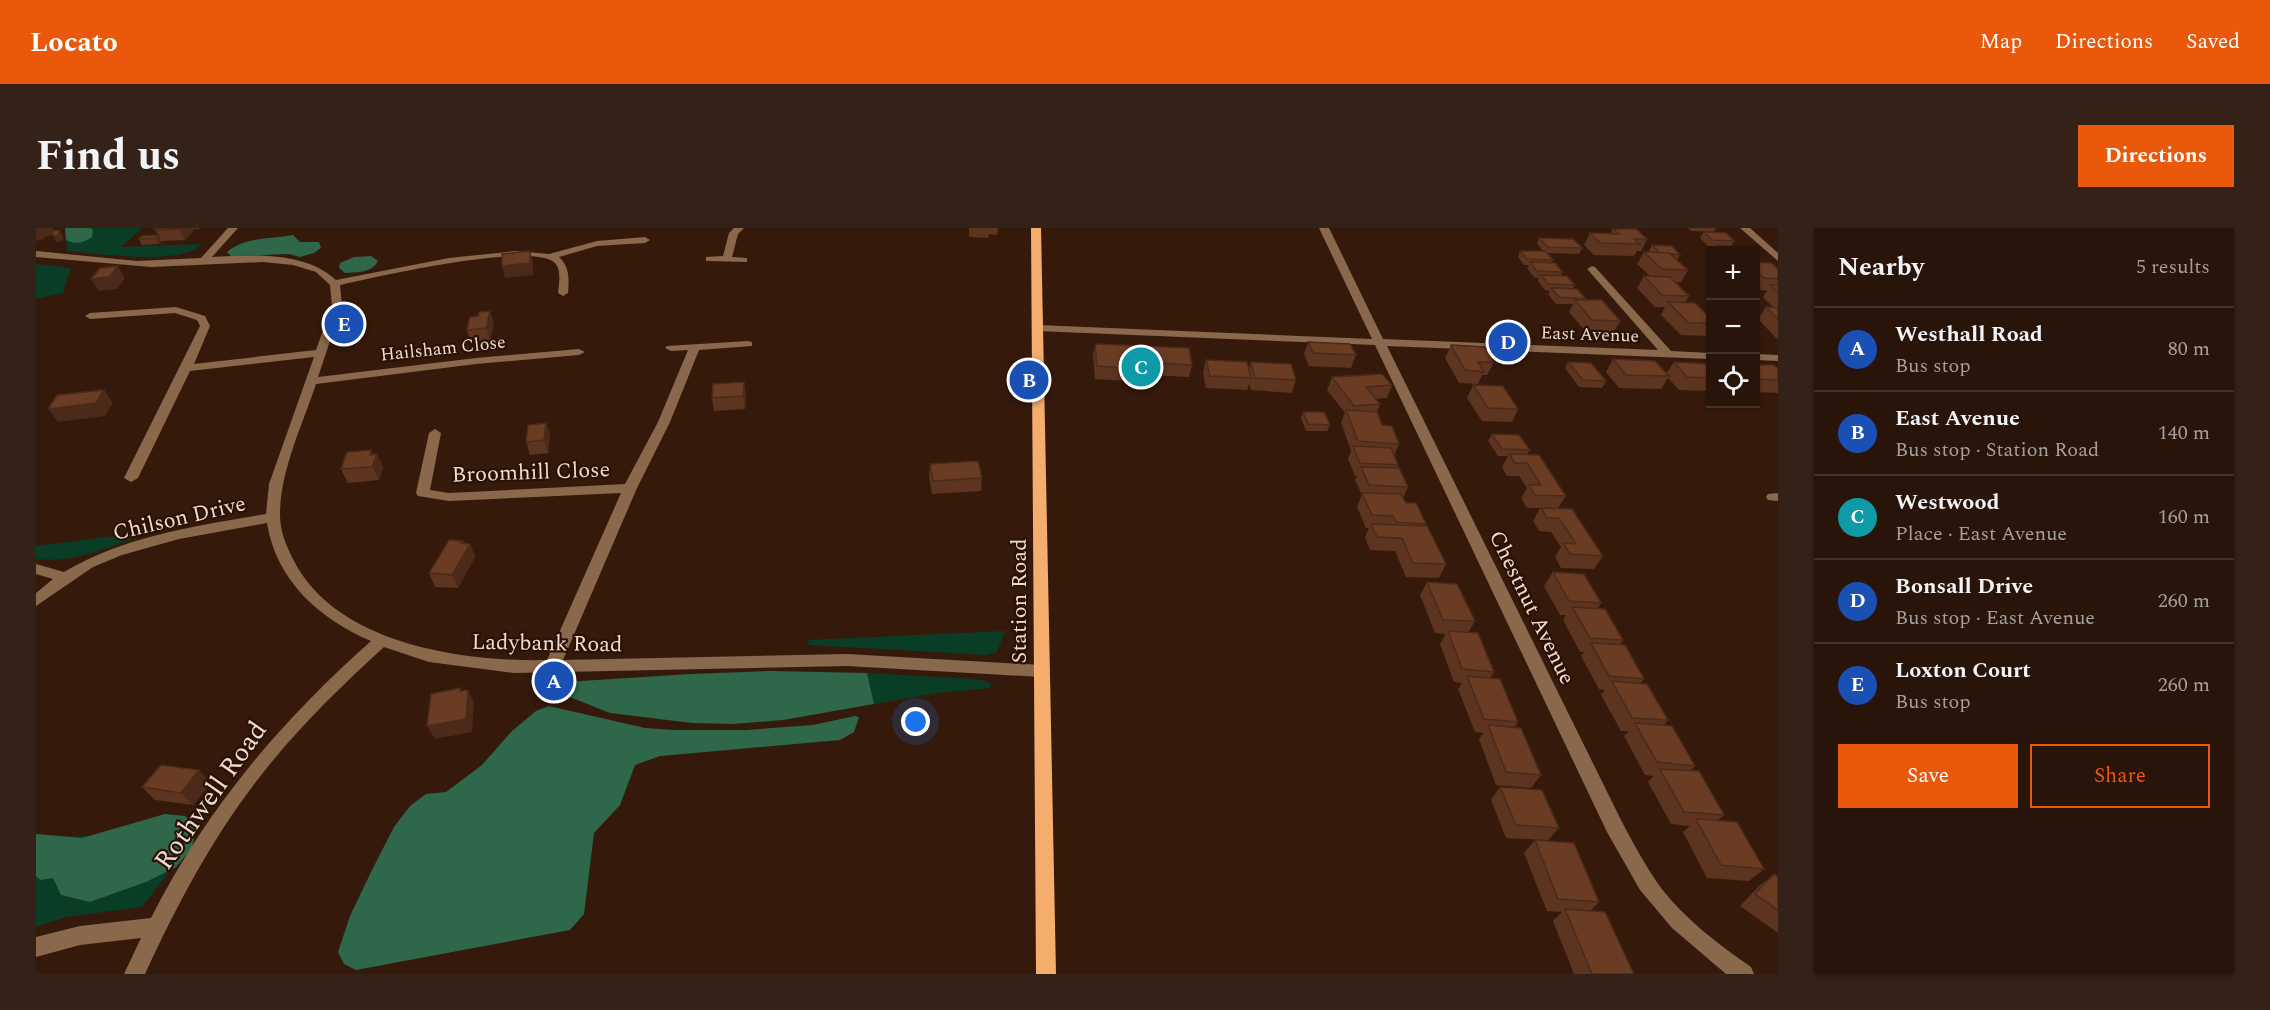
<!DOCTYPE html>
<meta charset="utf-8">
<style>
:root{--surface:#281409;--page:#342117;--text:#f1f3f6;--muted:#a59e9c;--line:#44332a;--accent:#ea580c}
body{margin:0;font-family:Spectral,serif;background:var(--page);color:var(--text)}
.controls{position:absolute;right:18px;top:18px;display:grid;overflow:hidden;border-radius:0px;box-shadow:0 2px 4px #0004}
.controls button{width:54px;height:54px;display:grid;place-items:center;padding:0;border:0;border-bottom:2px solid var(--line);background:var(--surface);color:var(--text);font:30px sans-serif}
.you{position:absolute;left:880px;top:494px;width:21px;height:21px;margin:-15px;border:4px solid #fff;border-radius:50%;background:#1a73e8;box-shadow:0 0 0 9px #1a73e833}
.badge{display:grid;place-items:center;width:39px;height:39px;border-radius:50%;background:var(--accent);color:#fff;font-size:20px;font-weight:700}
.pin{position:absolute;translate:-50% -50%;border:3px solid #fff;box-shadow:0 2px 6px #0006}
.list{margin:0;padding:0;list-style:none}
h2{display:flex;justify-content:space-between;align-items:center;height:78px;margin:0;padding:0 24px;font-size:26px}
h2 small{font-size:20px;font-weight:400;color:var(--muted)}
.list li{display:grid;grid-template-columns:39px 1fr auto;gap:18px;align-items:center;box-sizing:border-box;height:84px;padding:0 24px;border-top:2px solid var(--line)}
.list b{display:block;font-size:22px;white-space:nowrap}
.list p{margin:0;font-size:20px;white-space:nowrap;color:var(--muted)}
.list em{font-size:20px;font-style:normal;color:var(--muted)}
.actions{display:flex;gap:12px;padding:18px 24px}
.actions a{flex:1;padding:14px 0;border:2px solid var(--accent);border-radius:0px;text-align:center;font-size:21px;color:var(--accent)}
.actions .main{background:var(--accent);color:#fff}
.icon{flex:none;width:33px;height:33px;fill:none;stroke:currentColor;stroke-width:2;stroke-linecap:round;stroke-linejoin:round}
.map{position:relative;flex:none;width:1742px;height:746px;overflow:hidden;border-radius:0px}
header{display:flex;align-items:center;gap:36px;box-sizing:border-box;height:84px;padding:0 30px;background:var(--accent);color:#fff}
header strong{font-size:28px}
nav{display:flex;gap:33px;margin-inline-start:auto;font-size:21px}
.intro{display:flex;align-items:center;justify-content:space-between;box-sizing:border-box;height:144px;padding:0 36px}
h1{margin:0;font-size:42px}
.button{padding:15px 27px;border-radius:0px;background:var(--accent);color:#fff;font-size:21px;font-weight:700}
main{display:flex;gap:36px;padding:0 36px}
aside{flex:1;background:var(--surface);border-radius:0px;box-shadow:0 2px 4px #0004}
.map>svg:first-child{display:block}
.green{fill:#0a3d26}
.forest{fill:#2e674a}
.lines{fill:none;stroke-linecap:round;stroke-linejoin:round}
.minor{fill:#8a684b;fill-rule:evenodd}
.major{fill:#f5ad6e;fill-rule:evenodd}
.wall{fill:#5c341f}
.shaded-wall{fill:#4b2a19}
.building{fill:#6b3c24;stroke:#4b2a19;stroke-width:1.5}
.labels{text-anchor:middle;stroke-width:4.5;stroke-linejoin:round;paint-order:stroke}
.far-street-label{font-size:18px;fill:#eedbd2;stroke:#2a1104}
.street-label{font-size:22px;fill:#eedbd2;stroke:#2a1104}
.near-street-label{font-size:27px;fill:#eedbd2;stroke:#2a1104}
</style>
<header>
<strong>Locato</strong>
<nav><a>Map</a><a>Directions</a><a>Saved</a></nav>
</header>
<div class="intro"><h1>Find us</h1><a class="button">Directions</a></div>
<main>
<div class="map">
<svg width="1742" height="746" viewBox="0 0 1742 746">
<rect width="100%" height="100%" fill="#351a0c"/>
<path class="green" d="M29,0H106L85,19L166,16C142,39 63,25 31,23Z
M0,36L35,40L27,65L0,71Z
M127,302C81,312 49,336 0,331V318Z
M969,403L961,424L950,427L772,417L773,412Z
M831,445L936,451L949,453L955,456L954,460L901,465L838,476Z
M154,605L136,640L106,679L30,689L0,699V612L16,609Z"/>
<path class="forest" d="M29,0H54L57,2L56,9C47,15 40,17 30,12Z
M257,7L264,14H283L285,20L278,25L264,29L253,26L195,28L191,24C208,9 235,11 257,7Z
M335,28L342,33C336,45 321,44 309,45L303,40L304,35L318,29Z
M735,443L831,445L838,476L747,492L697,496L656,495L574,485L526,466L529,454L655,446Z
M513,478L609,500L638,502H711L777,497L819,488L823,489L818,504L804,512L624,528L599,537L584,577L558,605L548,686L534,702L320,742L308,736L302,724L314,688L336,642L358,599L374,578L390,566L410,564L446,537L476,503L500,483Z
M129,586L149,588L160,599L156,620L140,639L110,654L54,674L25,667L17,650L4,652L0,648V606L46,610Z"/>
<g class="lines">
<path class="minor" d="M192,0H202L176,29C217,27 268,23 300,52L413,30L480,23L513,26L561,13L609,9L614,12L609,15L561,18L523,29C534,39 533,51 532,65L527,68L522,65C523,56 526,41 518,34C493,14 339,49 304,57L306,77L282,149L440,130L543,121L549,124L543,127L440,136L280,156C266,198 244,243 244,287C244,303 250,317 257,331C299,416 426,434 511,432L585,265L413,273L382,268L380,265L393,205L399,201L405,205L394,262L413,265L589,256L622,194L652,122L635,123L629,120L631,118L712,113L716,114V118L663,122L634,194L601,260L527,432L811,426L1006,437L1012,439L1014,443L1012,447L1006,449L811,438L478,445L393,434L348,419C302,461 257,505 219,555C174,614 140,679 109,746H88L105,710L44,717L0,729V709L44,698L115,690C171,580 243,495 335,413C283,391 240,352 231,295L143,311L86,327L57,339L0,378V365L17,351L0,346V336L28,344C90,307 161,298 230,286L233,256L278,129L154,143L102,250L95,254L88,250L164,98L161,92L139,85L54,91L49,88L54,85L140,79L169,88L174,98L158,136L280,122L296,77L294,57L280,44L257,37L227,34L115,39L0,29V23L101,33L165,30Z
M698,0H708L702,6L696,29L711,30V34L670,33V29L687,28L693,5Z
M1283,0H1293L1347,111L1622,122L1553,43L1551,41L1556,38L1559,39L1635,123L1674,125V131L1351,118L1585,592C1597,615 1610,639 1625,660C1649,691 1683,717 1715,739L1718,746H1690L1636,700L1604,662L1571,604L1339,117L1001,103L996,100L1001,97L1336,111Z
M1704,0H1714L1742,25V33Z
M1720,126L1742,127V133L1720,132Z
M1742,265V273L1732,272L1730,269L1732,266Z"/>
<path class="major" d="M995,0H1005L1020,746H1000Z"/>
</g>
<path class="wall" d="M118,0H164L163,1H156L157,3L149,12L126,13L123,16L106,17L103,11L122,7Z
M933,0H962L961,7L953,6L952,10L933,9Z
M1652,0H1680L1678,4L1655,3Z
M1577,1L1611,11L1605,23H1601L1598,28L1558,27L1548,17L1554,5L1574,6Z
M1668,4L1698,13L1695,18L1707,22H1677L1679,18H1672L1664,10Z
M1503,10L1546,20L1543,26L1511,25L1517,32L1515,35L1527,44L1525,48L1539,57L1537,60L1550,71L1549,72L1584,93L1577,105L1550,104L1533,84L1537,76H1520L1512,66L1514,63L1509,62L1502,53L1503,50L1498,49L1491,40L1493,37H1488L1482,29L1484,23H1507L1501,16Z
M1616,17L1644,27L1641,32L1652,42L1645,54H1638L1653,68L1649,75L1674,90V105L1673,108L1645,107L1625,87L1629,79H1619L1601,60L1608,48L1615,49L1601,36L1608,24H1614L1613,23Z
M1719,34L1742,41V111L1740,110L1722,91L1730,79L1738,80L1727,69L1731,63L1719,61Z
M454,83L458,96L454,112L435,114L431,102L442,88Z
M1272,114L1320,127L1315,140L1273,138L1268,126Z
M1059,116L1156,137L1153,149L1093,146L1092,153L1059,151L1057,128Z
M1415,117L1458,134L1451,147H1446L1442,156L1423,155L1409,130Z
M1577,131L1630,146L1638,134L1674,136V163L1643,162L1632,150L1625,161L1583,160L1570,144Z
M1170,132L1213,141L1215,134L1260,152L1256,165L1215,162L1213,156L1211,162L1170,160L1167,145Z
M1532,134L1570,153L1566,160L1543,159L1529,140Z
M1719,137L1742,141V165L1719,164Z
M1296,149L1356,157L1351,170L1339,171L1344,176L1341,184L1346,197L1363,216L1358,228L1362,237L1361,240L1372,259L1367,270L1370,275L1390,296L1389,298L1410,336L1403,350L1370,349L1359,323L1334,322L1329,309L1333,300H1330L1321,279L1326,267L1319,252L1321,248H1319L1312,231L1315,223L1305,195L1309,185L1291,162Z
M708,154L710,167L709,181L678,183L676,170Z
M1437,157L1482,181L1476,194L1446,193L1431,170Z
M1267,184L1294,197L1291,203H1270L1265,190Z
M510,195L514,208L512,225L494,227L490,214Z
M1456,206L1494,222L1491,226L1530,268L1522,280L1567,328L1558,341L1525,340L1519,329L1525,319L1515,304L1503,303L1497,293L1504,280H1491L1485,270L1491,260L1483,248H1471L1466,239L1472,228H1462L1452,213Z
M338,226H341L347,239L343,252L312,255L305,241Z
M894,236L946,250L945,263L896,266L893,249Z
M428,316H434L439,329L422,360L399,359L393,345Z
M1517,344L1565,375L1562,380L1587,412L1584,416L1608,451L1605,455L1632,492L1628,497L1659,538L1654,543L1688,587L1681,593L1728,641L1713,653L1671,650L1647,604L1654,598L1635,596L1612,554L1617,548L1609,547L1588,508L1593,503H1585L1565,467L1569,462L1563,461L1545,428L1548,424H1544L1527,392L1530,387H1524L1508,358Z
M1391,354L1439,393L1432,405L1458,444L1454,450L1482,494L1478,500L1505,547L1495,560L1460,557L1443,511L1447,505L1439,504L1422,461L1426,455L1418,454L1404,416L1410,406L1399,405L1384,367Z
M175,555L157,577L119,572L106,559Z
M1464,559L1523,600L1512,612L1470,610L1455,572Z
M1499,612L1563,674L1554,683L1598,746H1538L1517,693L1526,684L1511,683L1488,625Z
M1738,646L1742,649V705L1704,678L1723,658Z"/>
<path class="shaded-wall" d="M0,0H17V7L8,9L9,11L0,13Z
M143,0H155L157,3L149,12L142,1Z
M23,2L27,8V13L20,14L17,8Z
M122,7L126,13L123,16L119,10Z
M494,23L497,34V47L469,50L466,38Z
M82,38L89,50L81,61L63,63L55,51Z
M454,83L458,96L454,112L450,100Z
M708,154L710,167L709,181L707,168Z
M68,162L77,175L69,188L22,194L12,181Z
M510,195L514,208L512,225L508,212Z
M335,222L339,230L341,226L347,239L343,252L336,239L334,227Z
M427,313L431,321L434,316L439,329L422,360L416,347Z
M424,460L431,474L432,462L438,475L436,504L399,511L391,498L424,463Z
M163,542L175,555L157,577L145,565Z"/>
<path class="building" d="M121,0H143L142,1L120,2Z
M1577,1H1600L1611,11H1598L1604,16L1564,15L1554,5L1583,6Z
M23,2V7L17,8L16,3Z
M1668,4L1690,5L1698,13L1676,12Z
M123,7L119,10L103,11L106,8Z
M1503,10L1537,11L1546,20L1512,19Z
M1616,17L1636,18L1644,27L1623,24Z
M1680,17L1703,19L1707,22H1685Z
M494,23V35L466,38V26Z
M1484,23H1509L1517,32L1491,31Z
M1608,24L1633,25L1652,42L1626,41Z
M1494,34L1519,35L1527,44L1501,43Z
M1719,34L1735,35L1742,41V51L1728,50L1719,42Z
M82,38L73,49L55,51L64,40Z
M1505,47L1531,48L1539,57L1512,56Z
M1608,48L1634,49L1653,68L1626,67Z
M1735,57H1742V64Z
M1515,60L1541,61L1550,71L1523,69Z
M1539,72H1566L1584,93L1556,92Z
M1632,74L1659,75L1674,90V95H1653Z
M1730,79L1742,80V91Z
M454,83L450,100L431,102L434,89L442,88L443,84Z
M1272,114L1314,116L1320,127L1277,125Z
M1059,116L1153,120L1156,137L1093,133L1094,140L1061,138Z
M1415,117L1449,119L1458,134H1442L1448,144L1429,142Z
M1577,131L1619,133L1633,148L1590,147Z
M1170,132L1211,134L1215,150L1174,148Z
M1215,134L1255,136L1260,152L1219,150Z
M1532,134L1555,135L1570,153L1547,152Z
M1638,134L1674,136V150L1651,149Z
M1719,137H1738L1742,141V152L1719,151Z
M1346,146L1356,157L1330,159L1344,176L1318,178L1296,149Z
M708,154L707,168L676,170L677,156Z
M1437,157L1467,158L1482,181L1452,180Z
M68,162L60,175L12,181L21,167Z
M1310,182L1341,184L1346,197L1356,198L1363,216L1322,213Z
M1267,184H1288L1294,197L1272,196Z
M510,195L508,212L490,214L492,197Z
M1456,206L1483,207L1494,222L1466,221Z
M1317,218L1355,220L1362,237L1324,235Z
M335,222L334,227L341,226L336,239L305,241L311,224Z
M1473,226L1503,227L1530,268L1499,267L1493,257H1505L1491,235H1479Z
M942,233L946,250L897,253L894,236Z
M1325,239L1363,240L1372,259L1333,257Z
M1326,265L1365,266L1370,275H1380L1390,296L1360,294L1357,288L1336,287Z
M1505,280L1536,281L1567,328L1534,326L1527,315L1540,316L1523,290H1511Z
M1335,296L1391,298L1410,336L1377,335L1366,310L1341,309Z
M413,312L427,313L425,315L434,316L416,347L393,345Z
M1517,344L1548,346L1565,375L1533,373Z
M1391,354L1421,356L1439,393L1407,392Z
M1536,379L1569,381L1587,412L1554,410Z
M1412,403L1442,405L1458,444L1426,441Z
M1555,415L1589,417L1608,451L1573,448Z
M1431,448L1464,451L1482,494L1448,491Z
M1576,453L1611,456L1632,492L1596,490Z
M424,460V463L432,462L430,491L391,498L395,466Z
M1599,495L1636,498L1659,538L1621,534Z
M1452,497L1485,500L1505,547L1470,544Z
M125,537L163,542L145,565L106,559Z
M1624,541L1663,543L1688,587L1648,584Z
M1464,559L1506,562L1523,600L1480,597Z
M1660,591L1701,594L1728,641L1685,637Z
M1499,612L1538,615L1563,674L1522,671Z
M1738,646L1742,649V682L1719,666Z
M1529,681L1569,684L1598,746H1556Z"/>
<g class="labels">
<g class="far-street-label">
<text transform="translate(1554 106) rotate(2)" y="6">East Avenue</text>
<text transform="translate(407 120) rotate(-6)" y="6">Hailsham Close</text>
</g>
<g class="street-label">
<text transform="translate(495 243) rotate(-2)" y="8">Broomhill Close</text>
<text transform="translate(143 289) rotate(-13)" y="8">Chilson Drive</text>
<text transform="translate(982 373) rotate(-90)" y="8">Station Road</text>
<text transform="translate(1497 379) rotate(64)" y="8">Chestnut Avenue</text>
<text transform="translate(511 414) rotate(1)" y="8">Ladybank Road</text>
</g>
<g class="near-street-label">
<text transform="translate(174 567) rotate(-55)" y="9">Rothwell Road</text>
</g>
</g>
</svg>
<div class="controls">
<button>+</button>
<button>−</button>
<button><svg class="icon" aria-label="locate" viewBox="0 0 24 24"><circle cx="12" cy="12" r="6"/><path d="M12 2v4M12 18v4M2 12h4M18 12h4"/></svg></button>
</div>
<div class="you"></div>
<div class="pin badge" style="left:518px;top:453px;background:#1a4fb4">A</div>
<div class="pin badge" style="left:993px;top:152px;background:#1a4fb4">B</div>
<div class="pin badge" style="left:1105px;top:139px;background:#0f9aa8">C</div>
<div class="pin badge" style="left:1472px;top:114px;background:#1a4fb4">D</div>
<div class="pin badge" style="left:308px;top:96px;background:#1a4fb4">E</div>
</div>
<aside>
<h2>Nearby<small>5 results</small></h2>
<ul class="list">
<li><span class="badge" style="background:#1a4fb4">A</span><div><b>Westhall Road</b><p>Bus stop</p></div><em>80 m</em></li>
<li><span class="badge" style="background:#1a4fb4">B</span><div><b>East Avenue</b><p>Bus stop · Station Road</p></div><em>140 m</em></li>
<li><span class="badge" style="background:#0f9aa8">C</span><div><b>Westwood</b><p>Place · East Avenue</p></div><em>160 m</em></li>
<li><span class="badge" style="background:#1a4fb4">D</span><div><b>Bonsall Drive</b><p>Bus stop · East Avenue</p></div><em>260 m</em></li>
<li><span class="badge" style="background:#1a4fb4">E</span><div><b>Loxton Court</b><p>Bus stop</p></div><em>260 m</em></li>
</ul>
<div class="actions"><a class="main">Save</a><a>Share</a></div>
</aside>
</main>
